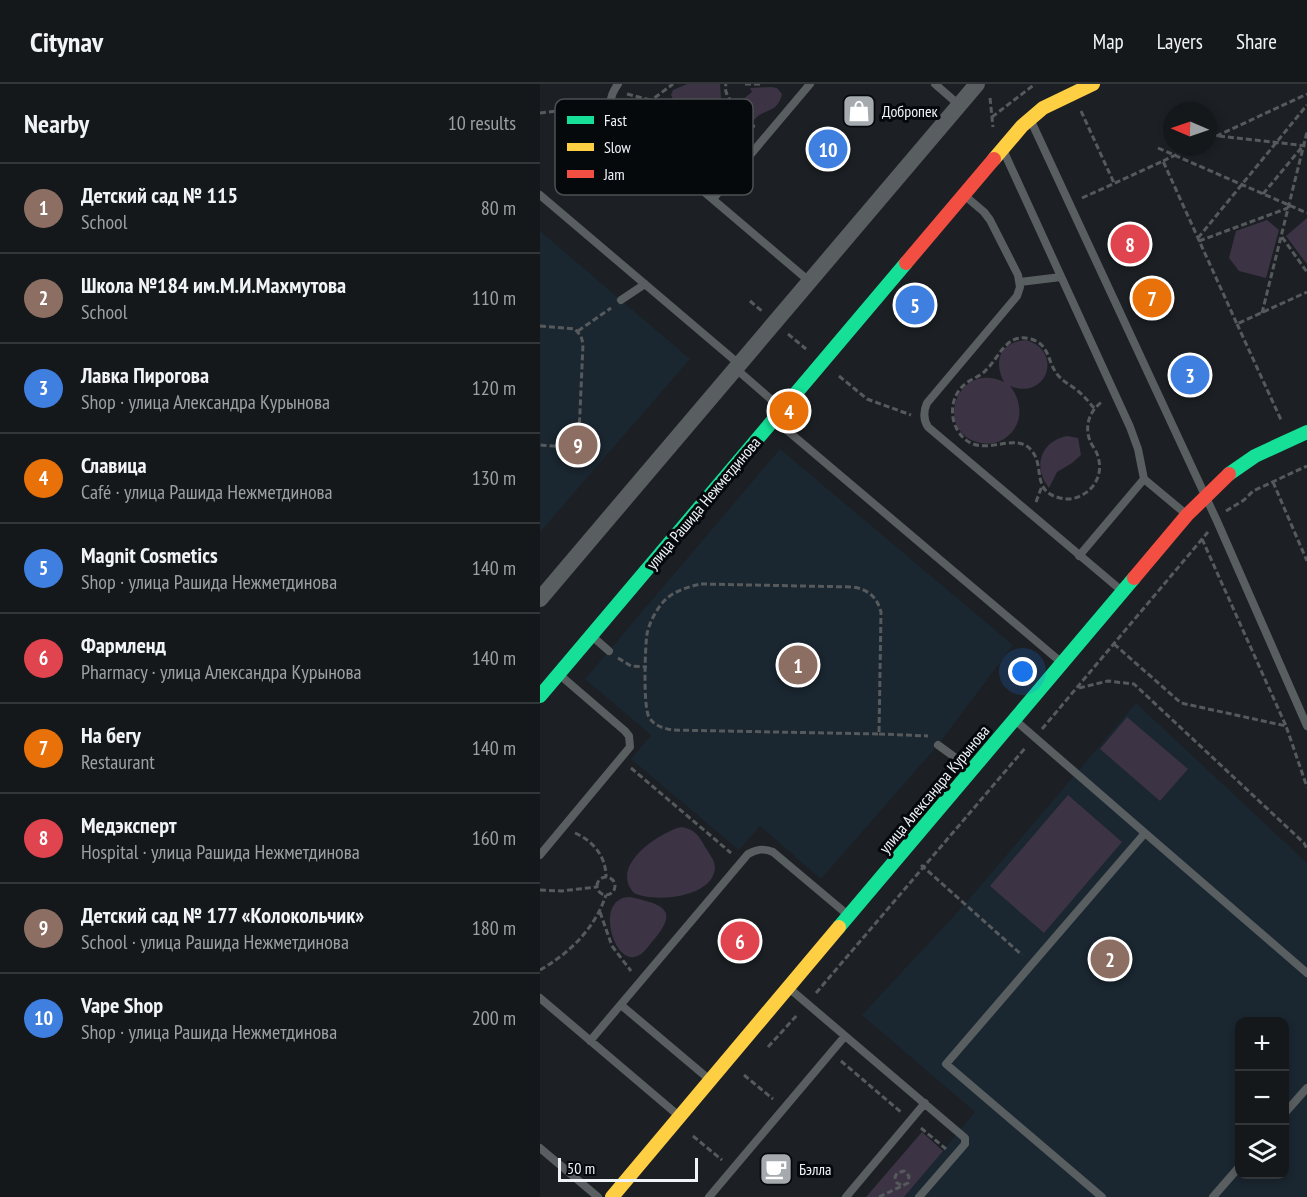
<!DOCTYPE html>
<meta charset="utf-8">
<style>
:root{--surface:#15181b;--page:#1e2124;--text:#f1f3f6;--muted:#9da0a3;--line:#34373a;--accent:#a5aaae}
body{margin:0;font-family:"PT Sans Narrow",sans-serif;background:var(--page);color:var(--text)}
.controls{position:absolute;right:18px;bottom:18px;display:grid;overflow:hidden;border-radius:12px;box-shadow:0 3px 9px #0003}
.controls button{width:54px;height:54px;display:grid;place-items:center;padding:0;border:0;border-bottom:2px solid var(--line);background:var(--surface);color:var(--text);font:30px sans-serif}
.compass{position:absolute;left:623px;top:18px;width:54px;height:54px;border-radius:50%;background:var(--surface);box-shadow:0 3px 9px #0003;rotate:272deg}
.scale{position:absolute;left:18px;bottom:15px;width:140px;box-sizing:border-box;padding-left:6px;border:3px solid #eff4f9;border-top:0;font-size:16px;line-height:21px;white-space:nowrap;color:#eff4f9;-webkit-text-stroke:4px #06090c;paint-order:stroke}
.you{position:absolute;left:483px;top:588px;width:21px;height:21px;margin:-15px;border:4px solid #fff;border-radius:50%;background:#1a73e8;box-shadow:0 0 0 9px #1a73e833}
.badge{display:grid;place-items:center;width:39px;height:39px;border-radius:50%;background:var(--accent);color:#fff;font-size:20px;font-weight:700}
.pin{position:absolute;translate:-50% -50%;border:3px solid #fff;box-shadow:0 2px 6px #0006}
.list{margin:0;padding:0;list-style:none}
h2{display:flex;justify-content:space-between;align-items:center;height:78px;margin:0;padding:0 24px;font-size:26px}
h2 small{font-size:20px;font-weight:400;color:var(--muted)}
.list li{display:grid;grid-template-columns:39px 1fr auto;gap:18px;align-items:center;box-sizing:border-box;height:90px;padding:0 24px;border-top:2px solid var(--line)}
.list b{display:block;font-size:22px;white-space:nowrap}
.list p{margin:0;font-size:20px;white-space:nowrap;color:var(--muted)}
.list em{font-size:20px;font-style:normal;color:var(--muted)}
.icon{flex:none;width:33px;height:33px;fill:none;stroke:currentColor;stroke-width:2;stroke-linecap:round;stroke-linejoin:round}
.map{position:relative;flex:none;width:767px;height:1113px;overflow:hidden}
header{display:flex;align-items:center;gap:36px;box-sizing:border-box;height:84px;padding:0 30px;background:var(--surface);border-bottom:2px solid var(--line)}
header strong{font-size:28px}
nav{display:flex;gap:33px;margin-inline-start:auto;font-size:21px}
main{display:flex}
aside{flex:1;background:var(--surface)}
.map>svg:first-child{display:block}
.built{fill:#1a2630;fill-rule:evenodd}
.green{fill:#3c3344}
.lines{fill:none;stroke-linecap:round;stroke-linejoin:round}
.path{stroke:#565a5c;stroke-width:3;stroke-dasharray:6 3;stroke-linecap:butt}
.lane{stroke:#595e60;stroke-width:8}
.street{stroke:#595e60;stroke-width:16}
.fast{stroke:#16e098;stroke-width:14}
.slow{stroke:#ffcf43;stroke-width:14}
.jam{stroke:#f24e42;stroke-width:14}
.labels{text-anchor:middle;stroke-width:6;stroke-linejoin:round;paint-order:stroke}
.poi-label{font-size:16px;fill:#eff4f9;stroke:#06090c;text-anchor:start}
.street-label{font-size:16px;fill:#eff4f9;stroke:#06090c}
.key{fill:#06090c;stroke:#4c5053;stroke-width:1.5}
.key-label{font-size:16px;fill:#eff4f9}
</style>
<header>
<strong>Citynav</strong>
<nav><a>Map</a><a>Layers</a><a>Share</a></nav>
</header>
<main>
<aside>
<h2>Nearby<small>10 results</small></h2>
<ul class="list">
<li><span class="badge" style="background:#8d6e63">1</span><div><b>Детский сад № 115</b><p>School</p></div><em>80 m</em></li>
<li><span class="badge" style="background:#8d6e63">2</span><div><b>Школа №184 им.М.И.Махмутова</b><p>School</p></div><em>110 m</em></li>
<li><span class="badge" style="background:#3f7fe0">3</span><div><b>Лавка Пирогова</b><p>Shop · улица Александра Курынова</p></div><em>120 m</em></li>
<li><span class="badge" style="background:#e8710a">4</span><div><b>Славица</b><p>Café · улица Рашида Нежметдинова</p></div><em>130 m</em></li>
<li><span class="badge" style="background:#3f7fe0">5</span><div><b>Magnit Cosmetics</b><p>Shop · улица Рашида Нежметдинова</p></div><em>140 m</em></li>
<li><span class="badge" style="background:#e0444e">6</span><div><b>Фармленд</b><p>Pharmacy · улица Александра Курынова</p></div><em>140 m</em></li>
<li><span class="badge" style="background:#e8710a">7</span><div><b>На бегу</b><p>Restaurant</p></div><em>140 m</em></li>
<li><span class="badge" style="background:#e0444e">8</span><div><b>Медэксперт</b><p>Hospital · улица Рашида Нежметдинова</p></div><em>160 m</em></li>
<li><span class="badge" style="background:#8d6e63">9</span><div><b>Детский сад № 177 «Колокольчик»</b><p>School · улица Рашида Нежметдинова</p></div><em>180 m</em></li>
<li><span class="badge" style="background:#3f7fe0">10</span><div><b>Vape Shop</b><p>Shop · улица Рашида Нежметдинова</p></div><em>200 m</em></li>
</ul>
</aside>
<div class="map">
<svg width="767" height="1113" viewBox="0 0 767 1113">
<rect width="100%" height="100%" fill="#1c2024"/>
<path class="built" d="M0,147L150,275L0,448Z
M240,365L473,561L398,661L281,795L220,742L199,766L91,675L111,651L45,595Z
M596,619L767,779V1113H364L435,1028L322,931L425,820ZM700,938H744V1090H700Z"/>
<path class="green" d="M147,0H180L181,14L177,28L133,15L131,11L133,6Z
M231,3L237,4L242,10C237,32 221,23 212,39L206,37L198,23L201,17L212,8L210,4Z
M767,134V179H766L746,152Z
M727,136L739,146L726,194L699,187L689,174L696,147Z
M486,256C524,267 507,317 470,302C483,318 484,342 464,355C456,360 447,361 437,358C393,345 418,276 464,298C453,277 460,258 486,256Z
M527,352L538,354L541,371L532,379L517,388L509,404C492,383 501,357 527,352Z
M587,633L648,685L620,717L560,665Z
M528,711L582,758L504,849L450,802Z
M141,743C155,745 159,752 165,763C169,769 175,777 175,784C173,814 114,819 94,809C69,782 118,749 141,743Z
M90,813C125,821 140,826 111,859C107,864 102,872 94,873C72,877 55,813 90,813Z
M382,1048L403,1067L364,1113H326Z"/>
<g class="lines">
<path class="path" d="M205,0H223
M87,10L217,43
M450,14L453,43
M105,21L173,79
M541,27L574,99
M0,29L58,22
M93,30L133,0
M452,33L495,0
M679,52L767,62
M668,56L767,10
M618,64L767,129
M623,77L652,63
M154,82C182,80 207,56 196,26C192,16 183,10 186,0
M723,110L762,63
M542,114L623,77L697,240L767,208
M742,153L767,188
M658,154L767,21
M659,157L748,124
M210,217L223,228
M722,229L767,48
M697,240L742,338
M0,242L35,245L41,252L43,260L39,350C32,366 15,362 0,361
M38,247L71,224
M248,250L266,265
M299,292L327,315L371,331
M554,324C549,318 544,312 538,307C531,301 523,298 517,290C507,277 510,261 491,255C466,248 460,273 446,286C440,293 430,295 424,301C411,312 409,333 418,347C439,380 474,344 492,367C505,383 491,407 520,414C528,416 535,415 542,411C556,404 563,388 558,373C557,367 552,362 550,357C544,341 550,326 563,317
M733,398L767,477
M496,418L502,402
M686,427L704,416L713,407L767,382
M662,455L746,642
M161,500L312,503C328,505 337,513 341,528L339,650L132,646C123,644 114,642 109,633C103,623 105,563 107,550C109,539 116,526 124,517C134,507 147,503 161,500Z
M574,560L641,619L746,642L767,703
M78,574L91,582L107,583
M539,604L568,597L594,600L764,759L767,765
M502,645L668,448
M339,650L388,652
M91,684L191,769
M35,749C53,757 66,772 66,793
M381,781L482,871
M57 802a9 9 0 1 1 18 0a9 9 0 1 1-18 0Z
M0,806L21,807L57,803
M60,828L72,862L91,887
M0,886C30,869 55,844 66,811
M276,909L486,663
M228,963L258,930
M301,977L362,1029
M204,991L233,1015
M381,1044L406,1065
M153,1052L182,1076
M339,1113L368,1099L369,1092L364,1087L357,1089L355,1093L357,1099L361,1101"/>
<path class="lane" d="M78,0C69,13 68,22 77,34L269,197
M395,0L418,20
M491,37L677,437L767,642
M464,68L590,343L598,365L604,395
M0,111L199,280
M424,111L444,128L450,136L478,191L480,203L477,212L387,319C383,328 383,335 388,343L582,507
M173,115L270,0
M480,198L521,193
M81,216L105,200
M195,284L242,325
M236,337L522,579
M539,472L604,395L646,430
M53,553L69,567
M476,637L605,749
M398,661L431,685
M0,771L90,663L89,652L85,647L21,592
M250,905L425,1054V1060L379,1113
M0,914L139,1032
M81,921L170,996
M50,957L208,770C217,765 224,764 233,768L308,831
M744,1030L767,1004
M0,1064L58,1113
M169,1113L305,952
M306,1113L385,1019
M562,1113L406,980L605,749L767,889
M673,1113L700,1082"/>
<path class="street" d="M0,515L437,0"/>
<path class="fast" d="M689,390L715,372L767,348
M0,612L366,179
M299,843L594,494"/>
<path class="slow" d="M454,75L482,42L503,24L553,0
M72,1113L299,843"/>
<path class="jam" d="M366,179L454,75
M594,494L647,431L689,390"/>
</g>
<defs>
<g id="shop-square" transform="scale(1.725)"><rect x="-9" y="-9" width="18" height="18" rx="4" fill="#a5aaae" stroke="#06090c"/><path d="M-5-2.5h2.3a2.7 3.5 0 0 1 5.4 0H5L5.5 6h-11ZM-1.5-2.5h3a1.5 2.3 0 0 0-3 0Z" fill="#fff"/></g>
<g id="cafe-square" transform="scale(1.725)"><rect x="-9" y="-9" width="18" height="18" rx="4" fill="#a5aaae" stroke="#06090c"/><path d="M-5.5-4.5H6V0H3Q3 3.5 0 3.5H-2.5Q-5.5 3.5-5.5 0ZM3-3.2v2h1.7v-2ZM-6 4.5H4V6H-6Z" fill="#fff"/></g>
</defs>
<g fill-rule="evenodd">
<use href="#shop-square" x="319" y="27"/>
<use href="#cafe-square" x="236" y="1085"/>
</g>
<g class="labels">
<g class="poi-label">
<text x="342" y="33">Добропек</text>
<text x="259" y="1091">Бэлла</text>
</g>
<g class="street-label">
<text transform="translate(163 419) rotate(-50)" y="6">улица Рашида Нежметдинова</text>
<text transform="translate(394 705) rotate(-50)" y="6">улица Александра Курынова</text>
</g>
</g>
<rect x="15" y="15" width="198" height="96" rx="9" class="key"/>
<rect x="27" y="32" width="27" height="8" fill="#16e098"/>
<rect x="27" y="59" width="27" height="8" fill="#ffcf43"/>
<rect x="27" y="86" width="27" height="8" fill="#f24e42"/>
<g class="key-label">
<text x="64" y="42">Fast</text>
<text x="64" y="69">Slow</text>
<text x="64" y="96">Jam</text>
</g>
</svg>
<div class="controls">
<button>+</button>
<button>−</button>
<button><svg class="icon" aria-label="layers" viewBox="0 0 24 24"><path d="M12 4l9 5-9 5-9-5zM3 14l9 5 9-5"/></svg></button>
</div>
<svg class="compass" viewBox="-18 -18 36 36"><path d="M0-13l5 13h-10z" fill="#e53935"/><path d="M0 13l5-13h-10z" fill="#9da0a3"/></svg>
<div class="scale">50 m</div>
<div class="you"></div>
<div class="pin badge" style="left:258px;top:581px;background:#8d6e63">1</div>
<div class="pin badge" style="left:570px;top:875px;background:#8d6e63">2</div>
<div class="pin badge" style="left:650px;top:291px;background:#3f7fe0">3</div>
<div class="pin badge" style="left:249px;top:327px;background:#e8710a">4</div>
<div class="pin badge" style="left:375px;top:221px;background:#3f7fe0">5</div>
<div class="pin badge" style="left:200px;top:857px;background:#e0444e">6</div>
<div class="pin badge" style="left:612px;top:214px;background:#e8710a">7</div>
<div class="pin badge" style="left:590px;top:160px;background:#e0444e">8</div>
<div class="pin badge" style="left:38px;top:361px;background:#8d6e63">9</div>
<div class="pin badge" style="left:288px;top:65px;background:#3f7fe0">10</div>
</div>
</main>
